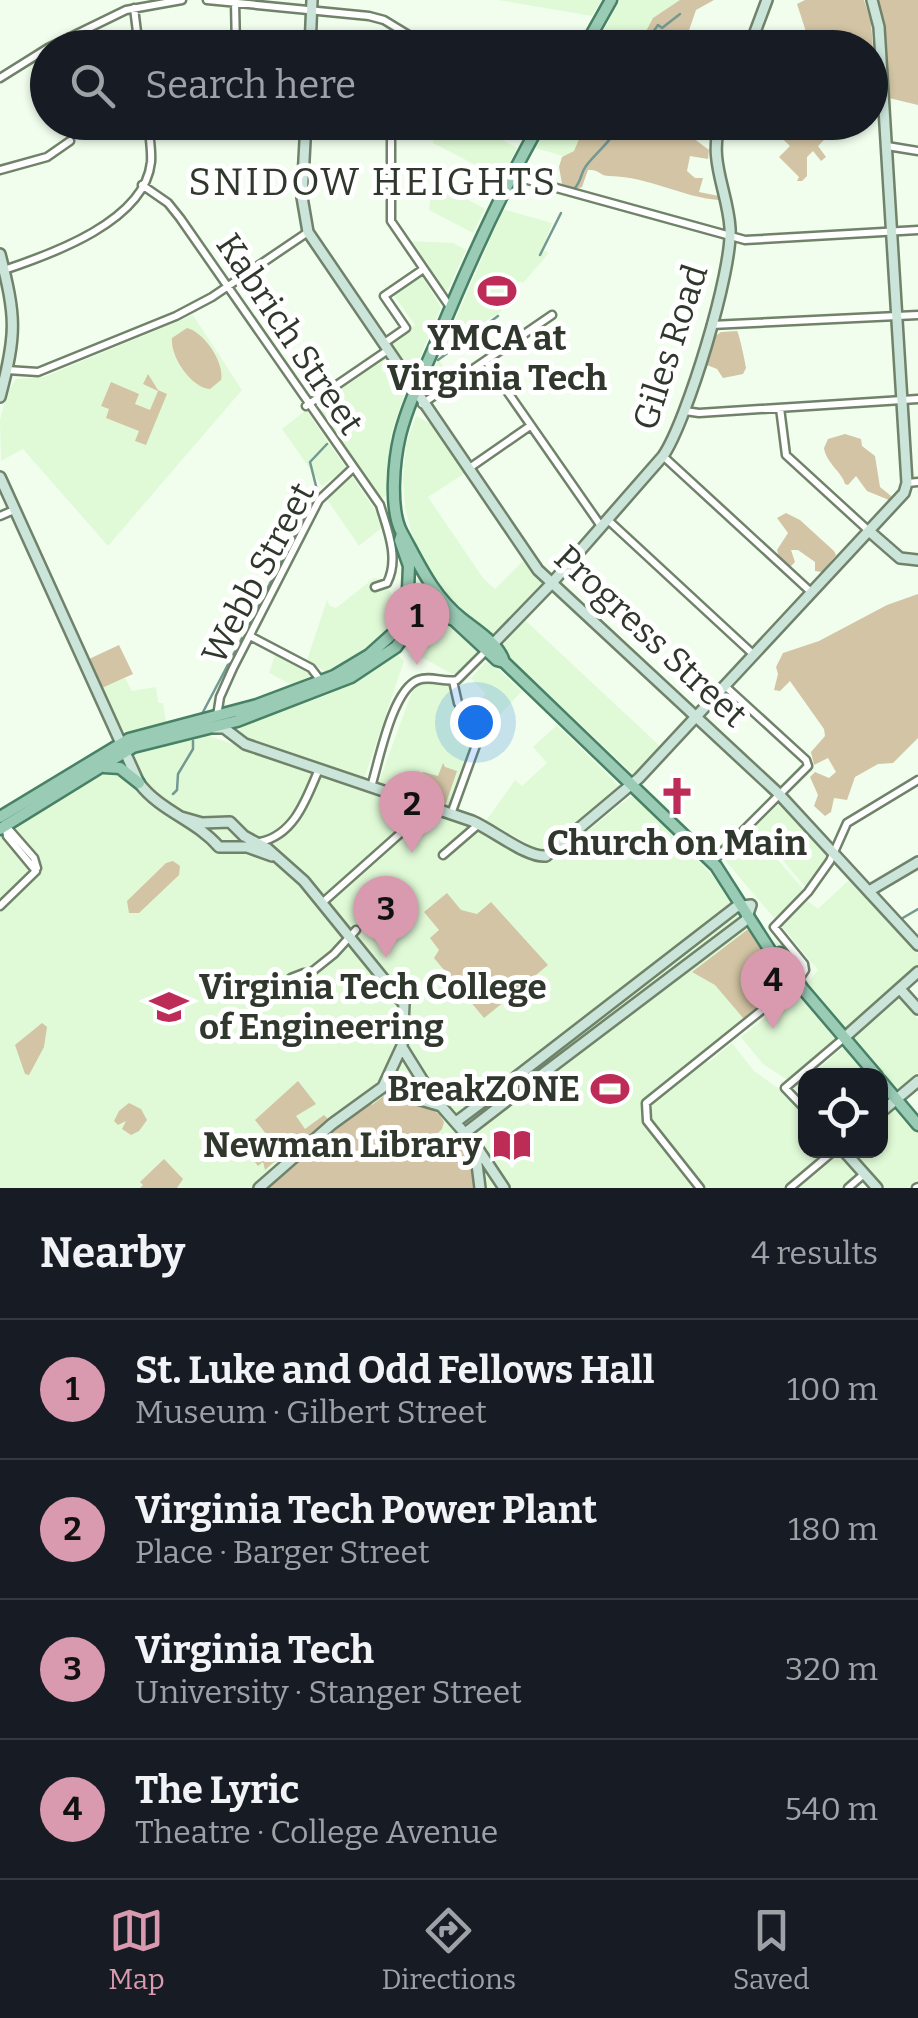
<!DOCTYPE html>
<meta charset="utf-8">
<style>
:root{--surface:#171b24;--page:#20242c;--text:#f1f3f6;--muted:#9ea1a6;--line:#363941;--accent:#d999ae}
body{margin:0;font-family:Bitter,serif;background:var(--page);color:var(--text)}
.controls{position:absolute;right:30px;bottom:30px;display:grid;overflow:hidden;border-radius:20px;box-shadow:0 2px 8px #0004}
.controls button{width:90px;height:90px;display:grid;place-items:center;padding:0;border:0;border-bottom:2px solid var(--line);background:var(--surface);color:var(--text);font:50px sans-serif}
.you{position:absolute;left:475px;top:722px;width:35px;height:35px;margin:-25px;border:8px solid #fff;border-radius:50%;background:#1a73e8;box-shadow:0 0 0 15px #1a73e833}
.badge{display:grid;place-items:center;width:65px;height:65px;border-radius:50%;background:var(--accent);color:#111;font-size:32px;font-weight:700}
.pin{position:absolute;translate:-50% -82px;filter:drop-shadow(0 2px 5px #0008)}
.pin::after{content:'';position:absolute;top:52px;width:35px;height:30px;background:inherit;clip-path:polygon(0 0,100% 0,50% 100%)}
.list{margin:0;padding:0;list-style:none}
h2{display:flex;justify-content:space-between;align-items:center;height:130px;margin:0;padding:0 40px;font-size:42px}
h2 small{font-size:32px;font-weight:400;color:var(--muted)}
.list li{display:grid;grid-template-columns:65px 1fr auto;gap:30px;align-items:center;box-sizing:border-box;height:140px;padding:0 40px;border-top:2px solid var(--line)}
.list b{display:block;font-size:38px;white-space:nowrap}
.list p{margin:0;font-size:32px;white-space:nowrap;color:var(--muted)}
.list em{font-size:32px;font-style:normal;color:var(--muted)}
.icon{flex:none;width:55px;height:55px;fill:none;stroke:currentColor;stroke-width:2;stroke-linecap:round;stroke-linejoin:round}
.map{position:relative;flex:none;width:918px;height:1188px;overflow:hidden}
.search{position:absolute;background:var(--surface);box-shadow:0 2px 8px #0004;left:30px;right:30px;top:30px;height:110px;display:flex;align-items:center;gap:25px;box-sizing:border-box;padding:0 35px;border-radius:55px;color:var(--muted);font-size:38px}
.sheet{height:690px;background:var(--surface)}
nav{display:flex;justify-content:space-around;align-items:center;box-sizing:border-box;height:140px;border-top:2px solid var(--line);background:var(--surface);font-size:28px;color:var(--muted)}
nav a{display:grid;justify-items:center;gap:5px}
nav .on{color:var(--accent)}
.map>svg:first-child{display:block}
.built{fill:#e0fad7}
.green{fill:#d2c4a4}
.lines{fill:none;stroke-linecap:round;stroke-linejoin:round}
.stream{stroke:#729992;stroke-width:2.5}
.street-casing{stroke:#70836a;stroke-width:11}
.secondary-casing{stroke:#70836a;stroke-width:14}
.primary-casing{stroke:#488166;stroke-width:15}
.street{stroke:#fff;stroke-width:6}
.secondary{stroke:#cce5da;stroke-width:9}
.primary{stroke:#99cbb5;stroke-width:10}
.labels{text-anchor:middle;stroke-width:10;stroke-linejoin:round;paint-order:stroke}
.street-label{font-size:35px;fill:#30382d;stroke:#fff}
.poi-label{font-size:35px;font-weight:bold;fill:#30382d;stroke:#fff}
.neighbourhood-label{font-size:38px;letter-spacing:2.5px;fill:#30382d;stroke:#fff}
</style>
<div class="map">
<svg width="918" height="1188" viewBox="0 0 918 1188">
<rect width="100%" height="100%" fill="#f1feed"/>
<path class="built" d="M498,0H602L592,16Z
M620,0H687L644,33L636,31L632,47L594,48Z
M434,123H471L517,148L501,178L433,143Z
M550,123H591L574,159L535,148Z
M432,180L485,209L473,233L429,210Z
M503,209L552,223L542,249L549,253L523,283L519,281L497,317L495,315L486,321L489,327L439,360L453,380L423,395Z
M408,241L453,243L466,250L448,290H440Z
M422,276L441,307L416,367L408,368L390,343L415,325L393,294Z
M193,315L242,390L108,546L23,449L1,461L0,420L7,393L16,379L44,377Z
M385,356L406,389L391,434L387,495L380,500L313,406Z
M306,410L346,468L322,486L282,429Z
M416,416L433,425L465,473L428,497L483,578L495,589L525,559L544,584L492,636L467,617L446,595L415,546L405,507L403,479L406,444Z
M351,475L385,525L359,546L326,498Z
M374,578L382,580L403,611L400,621L378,640L330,671H324L307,660L327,600L330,606L336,608Z
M435,617L447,621L477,649L478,654L459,673L452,674L418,655L424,641L419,631Z
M525,620L662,748L639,774H633L502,650L501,647Z
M396,653L404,661L364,779L239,735L241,726L330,694L374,670Z
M275,655L310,672V676L292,685L269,673Z
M488,660L522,691L484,732L454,818L497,837L531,859L543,861L554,858L630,797H638L741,906L790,988L703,1058L708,1063L732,1043L754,1071L785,1093L805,1117L806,1150L829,1151L784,1188H0V836L141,751L205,735L376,790L413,689L423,683L452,687L468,709L486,694L471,678Z
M125,678L132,691L156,687L158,703H163L166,723L129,732L121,730L102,688Z
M557,725L619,786L543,852L486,821L515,780L522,786L547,763L533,747Z
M780,803L827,857L806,888L755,827Z
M752,830L804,890L775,919L723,858Z
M849,880L918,954V966L847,1031L807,984L818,970L779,923L805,899L818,909Z
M798,992L837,1039L789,1081L763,1064L741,1037Z
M899,998L918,1019V1072L897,1090L853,1039Z
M844,1047L869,1075H811Z
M895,1107L918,1134V1179L908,1188H885L851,1151L880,1150L881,1119Z
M837,1156L841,1157L855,1173L843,1188H799Z"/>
<path class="green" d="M680,0H714L696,10L686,39L713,47H699L644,35L653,18Z
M805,0H864L871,22L876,92L871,91L870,48L811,47L797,4Z
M878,0H918V105L889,98L885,25Z
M677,123L676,126L683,127V124L679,123L714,125L711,128L696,124L692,130L693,138L709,150L708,159L690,156L687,171L695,178H703L699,192L719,196V200C681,197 650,177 610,176C599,176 600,169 588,170L582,187L577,189L562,184L559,167L562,157L574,151L586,123Z
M766,123H839L834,124V130L818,146L826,157L821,161L813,151L807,157V176L802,181H797L799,177L779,157L790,146Z
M187,328C204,332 225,363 221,380L210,389C191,388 170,356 172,338Z
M737,331C739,333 745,361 746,368L743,374L723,378L717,369L707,365L711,339L721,332Z
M148,374L158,390L167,394L146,445L135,441L139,431L106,418L109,409L101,406L111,382L139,394L135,404L150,410L158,391L143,384Z
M845,434L861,439L862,446L875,456L880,487L891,496L889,500L867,491L856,476L848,485L845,484C842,472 826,463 824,448L828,439Z
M786,513L800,520L834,551L836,555L822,572L815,571V562L798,550H791L795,562L790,567L780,560L777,550L788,533L777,518Z
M918,594V738L893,763L878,764L855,777L847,800L834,798L831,812L825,816L814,806L818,795L810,777L815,772L829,778L836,772L828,758L814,765L811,752L825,736L824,729L790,681L780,691L774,690L778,674L776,667L783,653L819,641L887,605Z
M119,645L133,674L102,688L89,659Z
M443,763L445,767L457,771L445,806L416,796L423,772L438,776Z
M173,861L180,866L179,875L139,913H129L127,901L166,863Z
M447,893L461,910L477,914L491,902L548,965L524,985L523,1002L505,1001L484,1018L434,958L439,950L430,938L439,930L424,912Z
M747,930H751L785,987L744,1019L715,985L692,972Z
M42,1023L47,1027L44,1047L29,1075L25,1074L15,1045Z
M298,1081L316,1104L296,1116L305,1129L324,1115L329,1120L293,1147L289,1143L286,1145L289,1149L265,1170L263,1162L258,1166L247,1152L267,1135L255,1120Z
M385,1087L395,1099L423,1105L439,1114L444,1122L442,1129L428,1143L439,1156L450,1148L466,1146L474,1162L473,1188H263L368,1103L371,1101L372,1105L385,1095Z
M129,1103L141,1109L147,1120L139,1131L131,1135L122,1129L126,1121L118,1125L114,1121L119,1111Z
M164,1159L183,1179L177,1188H140L143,1185L140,1182Z"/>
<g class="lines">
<path class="stream" d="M651,35L658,25L662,28L680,14
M574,189C582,181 580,174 586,166C595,154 607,145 615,132L611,122
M540,255L561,213
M438,360L498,316
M301,523L317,490L310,462L327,444
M248,627L295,534
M203,712L242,638
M173,794L177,790L178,774L193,749V741
M901,919L918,909"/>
<g class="street-casing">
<path id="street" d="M207,0L369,16L384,20L430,48
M235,2L236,48
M134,8L139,48
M48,48L126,10L182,0
M0,78L48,48
M391,122V221L450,307
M887,146L918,151
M0,170L47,157L70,141
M513,176L745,240L918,230
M142,185L168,203L180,218L380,505C387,529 400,558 387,583L375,587
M4,270C52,254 145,221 151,162C152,149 149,135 148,122
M711,325L918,315
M383,344L406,328L384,296L422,270
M486,361L601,526
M7,370L38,372L176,316L212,297L308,232
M422,404L552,315
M306,406L388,350
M780,408L786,455L869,531
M685,411L699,413L918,399
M663,456L812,593
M468,469L530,426
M907,483L918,482
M0,516L14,510
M608,520L754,655
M250,636L311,668L321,681
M217,716L220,697L233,668L319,500L352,469
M371,787C379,761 392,690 418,680C431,675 444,683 457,680L487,650
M451,814L479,737L458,703L453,681
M5,824L7,836L36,871
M6,826L34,858L37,868
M260,842C295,835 307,797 319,769
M443,855L479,824
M712,862L808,766L806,760L725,686
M322,903L421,815L426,805
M0,906L36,871
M304,973L309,974L295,987L290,986L291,978Z
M309,974L334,954L356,930
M806,1110L785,1088L844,1038
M700,1188L647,1121L646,1103L797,982L805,970L804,964L774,927L808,892L830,861L847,823L918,780
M790,1188L835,1150
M848,1188L864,1174
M916,1188L918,1187"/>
</g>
<g class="secondary-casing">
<path id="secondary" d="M310,48L312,0
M749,48L767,0
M306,122L302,197L308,232L538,570L778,793L918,945
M0,254C16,317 17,333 0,397
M0,477L139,783C161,812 196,820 219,847H247L272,856
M869,531L900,558L918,560
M492,645L551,584L663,456C687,421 733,270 730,228C728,192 707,158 721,122
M214,728H224L245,744L472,821C493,830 527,858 546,856L639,778L904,493L907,483L879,27L872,0
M181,817L202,823L230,822L244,836L268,849L304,881L404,1004L402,1046L383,1087L332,1124L259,1188
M869,891L918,862
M900,989L918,1009
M845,1037L918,972
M403,1049L436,1102
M516,1077L736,907L751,905L746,920L524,1088
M387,1080L394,1092L441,1106L476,1146L504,1188
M880,1113L918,1081
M456,1122L505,1085
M465,1133L513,1096
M843,1150L877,1188
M476,1156L480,1188"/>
</g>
<g class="primary-casing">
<path id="primary" d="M584,48L611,0
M425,609L454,620L497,660L504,662L716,866L782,969L797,982
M504,662C499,644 476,630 462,619C433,596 419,564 402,533C389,510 394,460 400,435C408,404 423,373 436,343C467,267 500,194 541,122
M104,767L120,768L139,783
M0,817L129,739L257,705L334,676L369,655L399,628L407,613L409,566L400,540L402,534
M0,829L133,747L237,721L351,677L396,647L423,610
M780,953L802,988L877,1076
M880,1080L918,1125"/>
</g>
<use href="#street" class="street"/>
<use href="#secondary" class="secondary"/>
<use href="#primary" class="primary"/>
</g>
<defs>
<g id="stadium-bare" transform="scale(3)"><path d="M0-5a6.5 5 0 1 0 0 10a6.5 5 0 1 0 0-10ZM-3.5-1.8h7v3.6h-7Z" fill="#bc2c57" stroke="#fff" stroke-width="2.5" paint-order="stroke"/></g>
<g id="church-bare" transform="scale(3)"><path d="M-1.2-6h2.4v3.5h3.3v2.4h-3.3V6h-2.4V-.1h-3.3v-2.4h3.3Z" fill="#bc2c57" stroke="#fff" stroke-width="2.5" paint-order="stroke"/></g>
<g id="university-bare" transform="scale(3)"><path d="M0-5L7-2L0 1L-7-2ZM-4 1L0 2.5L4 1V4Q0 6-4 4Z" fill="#bc2c57" stroke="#fff" stroke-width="2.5" paint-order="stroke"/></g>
<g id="library-bare" transform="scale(3)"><path d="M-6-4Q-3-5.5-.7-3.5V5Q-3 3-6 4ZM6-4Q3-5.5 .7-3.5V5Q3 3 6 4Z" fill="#bc2c57" stroke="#fff" stroke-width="2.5" paint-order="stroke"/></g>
</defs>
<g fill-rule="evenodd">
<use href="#stadium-bare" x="497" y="291"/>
<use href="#church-bare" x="677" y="796"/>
<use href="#university-bare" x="169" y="1007"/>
<use href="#stadium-bare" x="610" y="1089"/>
<use href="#library-bare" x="512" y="1145"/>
</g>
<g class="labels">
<g class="street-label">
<text transform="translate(290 334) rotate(56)" y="12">Kabrich Street</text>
<text transform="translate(670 347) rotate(-72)" y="12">Giles Road</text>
<text transform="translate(258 573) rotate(-62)" y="12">Webb Street</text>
<text transform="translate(651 636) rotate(43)" y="12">Progress Street</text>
</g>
<g class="poi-label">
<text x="497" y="350">YMCA at<tspan x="497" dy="40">Virginia Tech</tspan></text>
<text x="677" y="855">Church on Main</text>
<text x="199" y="999" text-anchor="start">Virginia Tech College<tspan x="199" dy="40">of Engineering</tspan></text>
<text x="580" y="1101" text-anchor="end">BreakZONE</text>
<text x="482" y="1157" text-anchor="end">Newman Library</text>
</g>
<g class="neighbourhood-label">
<text x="373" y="195">SNIDOW HEIGHTS</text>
</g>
</g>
</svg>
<div class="controls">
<button><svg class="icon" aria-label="locate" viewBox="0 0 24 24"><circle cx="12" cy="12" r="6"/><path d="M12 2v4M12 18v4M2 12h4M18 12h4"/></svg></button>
</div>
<div class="you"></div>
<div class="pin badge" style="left:417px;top:665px">1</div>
<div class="pin badge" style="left:412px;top:853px">2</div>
<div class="pin badge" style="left:386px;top:958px">3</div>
<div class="pin badge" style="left:773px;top:1029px">4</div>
<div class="search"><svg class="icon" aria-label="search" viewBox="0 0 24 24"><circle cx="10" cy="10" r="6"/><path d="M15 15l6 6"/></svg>Search here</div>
</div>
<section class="sheet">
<h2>Nearby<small>4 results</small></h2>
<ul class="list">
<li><span class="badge">1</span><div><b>St. Luke and Odd Fellows Hall</b><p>Museum · Gilbert Street</p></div><em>100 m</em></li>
<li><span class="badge">2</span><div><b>Virginia Tech Power Plant</b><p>Place · Barger Street</p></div><em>180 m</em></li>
<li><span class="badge">3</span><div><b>Virginia Tech</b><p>University · Stanger Street</p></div><em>320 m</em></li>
<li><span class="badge">4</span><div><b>The Lyric</b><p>Theatre · College Avenue</p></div><em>540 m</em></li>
</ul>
</section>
<nav>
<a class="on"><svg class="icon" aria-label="map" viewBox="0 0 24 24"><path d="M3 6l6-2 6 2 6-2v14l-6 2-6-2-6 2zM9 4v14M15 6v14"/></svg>Map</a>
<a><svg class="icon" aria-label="directions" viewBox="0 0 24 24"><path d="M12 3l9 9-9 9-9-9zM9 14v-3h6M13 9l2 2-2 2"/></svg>Directions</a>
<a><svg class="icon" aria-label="saved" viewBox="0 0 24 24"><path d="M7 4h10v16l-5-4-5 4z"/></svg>Saved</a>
</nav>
